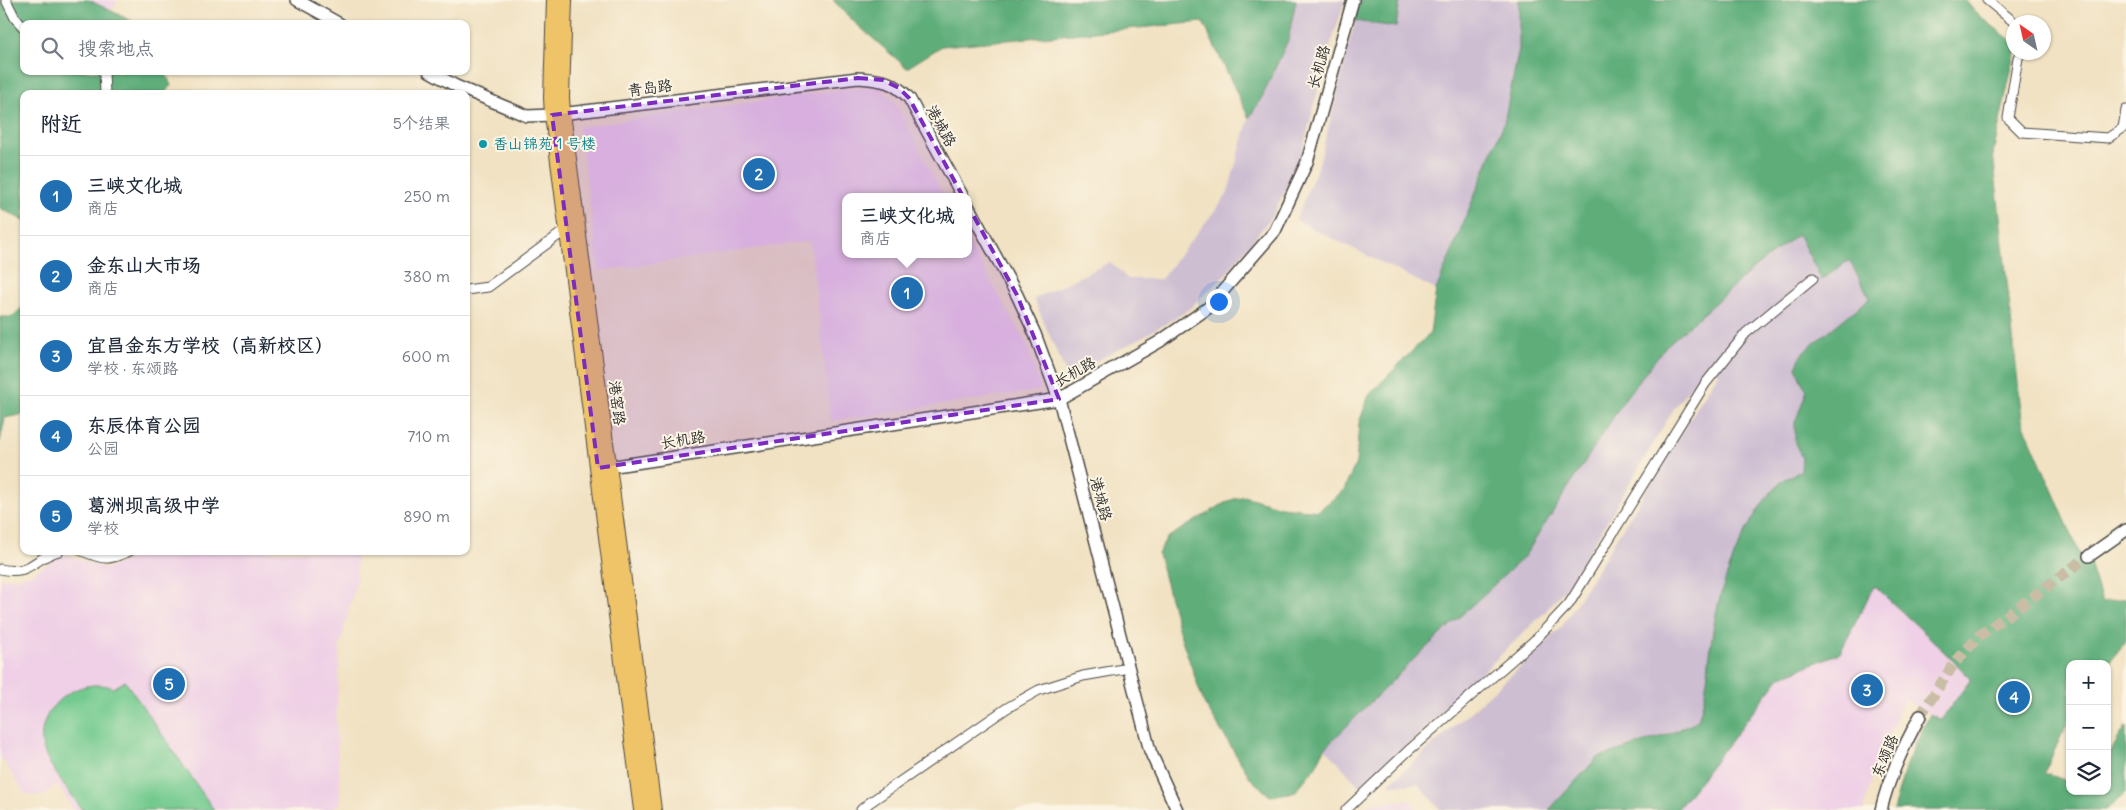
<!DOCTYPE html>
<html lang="zh">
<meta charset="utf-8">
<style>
:root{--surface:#fff;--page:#f2f2f3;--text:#1f2937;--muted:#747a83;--line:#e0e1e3;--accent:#1f6fb2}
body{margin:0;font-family:Delius,"LXGW WenKai TC",sans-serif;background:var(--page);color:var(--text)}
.controls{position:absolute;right:15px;bottom:15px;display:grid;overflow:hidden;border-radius:10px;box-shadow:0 1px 4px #0004}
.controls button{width:45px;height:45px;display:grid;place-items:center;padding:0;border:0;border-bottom:1px solid var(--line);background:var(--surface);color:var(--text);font:25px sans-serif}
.compass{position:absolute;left:2006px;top:15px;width:45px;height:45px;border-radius:50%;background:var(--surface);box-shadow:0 1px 4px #0004;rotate:326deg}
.you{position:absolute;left:1218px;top:301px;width:18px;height:18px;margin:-12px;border:4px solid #fff;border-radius:50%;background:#1a73e8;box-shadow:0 0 0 8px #1a73e833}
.badge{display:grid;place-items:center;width:32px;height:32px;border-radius:50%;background:var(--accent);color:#fff;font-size:16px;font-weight:700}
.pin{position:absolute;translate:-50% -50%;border:2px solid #fff;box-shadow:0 1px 5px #0006}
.popup{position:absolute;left:842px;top:193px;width:130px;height:65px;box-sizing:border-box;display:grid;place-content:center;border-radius:10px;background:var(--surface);filter:drop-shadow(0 1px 4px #0005);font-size:16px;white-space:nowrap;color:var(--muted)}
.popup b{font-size:19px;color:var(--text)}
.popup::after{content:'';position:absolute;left:50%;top:100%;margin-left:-10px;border:10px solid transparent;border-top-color:var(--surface)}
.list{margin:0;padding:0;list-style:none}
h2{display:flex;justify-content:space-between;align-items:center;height:65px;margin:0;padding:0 20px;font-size:21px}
h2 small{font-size:16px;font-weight:400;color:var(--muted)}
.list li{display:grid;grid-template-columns:32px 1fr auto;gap:15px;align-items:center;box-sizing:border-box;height:80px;padding:0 20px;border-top:1px solid var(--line)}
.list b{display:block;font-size:19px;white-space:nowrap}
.list p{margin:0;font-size:16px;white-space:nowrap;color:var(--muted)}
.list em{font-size:16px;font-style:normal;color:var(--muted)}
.icon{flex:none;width:28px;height:28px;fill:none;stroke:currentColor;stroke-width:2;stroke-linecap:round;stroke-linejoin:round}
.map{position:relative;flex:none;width:2126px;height:810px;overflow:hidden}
.search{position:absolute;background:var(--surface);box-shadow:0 1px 4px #0004;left:20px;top:20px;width:450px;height:55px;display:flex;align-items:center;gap:12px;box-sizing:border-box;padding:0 18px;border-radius:10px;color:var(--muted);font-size:19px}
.panel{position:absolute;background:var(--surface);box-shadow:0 1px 4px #0004;left:20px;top:90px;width:450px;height:465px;border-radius:10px}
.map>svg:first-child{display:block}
.built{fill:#efd0e6}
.industrial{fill:#cdbed2}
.green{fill:#73ca8f;stroke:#4f7a5d}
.forest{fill:#5eae7a;stroke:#446c52}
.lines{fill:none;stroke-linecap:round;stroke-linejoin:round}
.tertiary-tunnel{stroke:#c9bda5;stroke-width:11;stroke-dasharray:11 5.5;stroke-linecap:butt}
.minor-casing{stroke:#494642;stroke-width:11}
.tertiary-casing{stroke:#494642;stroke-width:14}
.primary-casing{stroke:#494642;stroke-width:16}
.minor{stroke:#fff;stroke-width:9}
.tertiary{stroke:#fff;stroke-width:11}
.primary{stroke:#efc469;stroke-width:14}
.marked{fill:#7b2cbf;fill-opacity:0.2;stroke:#7b2cbf;stroke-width:4;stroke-dasharray:10 6;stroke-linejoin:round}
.culture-dot{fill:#0f9aa8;stroke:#fcf5e5;stroke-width:2}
.labels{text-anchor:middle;stroke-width:4;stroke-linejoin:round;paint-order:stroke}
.street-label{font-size:15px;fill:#2b2b2b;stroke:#fcf5e5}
.culture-label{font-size:15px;fill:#0d838f;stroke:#fcf5e5;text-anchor:start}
</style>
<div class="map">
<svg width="2126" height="810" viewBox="0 0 2126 810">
<rect width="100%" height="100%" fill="#fcf5e5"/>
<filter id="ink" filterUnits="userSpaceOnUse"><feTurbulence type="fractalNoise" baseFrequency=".02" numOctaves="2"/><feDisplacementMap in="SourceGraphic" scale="10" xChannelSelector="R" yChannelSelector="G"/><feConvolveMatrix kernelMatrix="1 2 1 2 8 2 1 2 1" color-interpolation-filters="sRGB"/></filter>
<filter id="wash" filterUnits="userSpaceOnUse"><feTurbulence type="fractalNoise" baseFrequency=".0096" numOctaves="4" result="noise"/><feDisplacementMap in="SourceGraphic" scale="20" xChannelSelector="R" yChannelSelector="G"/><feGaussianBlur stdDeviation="1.12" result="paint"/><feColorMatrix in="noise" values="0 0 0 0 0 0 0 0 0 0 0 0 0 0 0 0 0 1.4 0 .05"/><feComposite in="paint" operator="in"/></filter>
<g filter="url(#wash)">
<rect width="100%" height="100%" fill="#f1e2c3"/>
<path class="built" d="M89,0H118L112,11Z
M880,87L896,104L944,197H846V254H968V241L1027,345L1041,390L831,421L810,241L599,271L579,127L845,89Z
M145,551H356L357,577L340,646L336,722L341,803L330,810H74L56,784L44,796L25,794L0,756V578H17L31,574L64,554L107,569Z
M1874,585L1928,636L1971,679L1940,720L1904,700L1885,741L1866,797L1864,810H1677L1780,677L1840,653Z
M1409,800L1418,810H1366L1372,803Z"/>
<path class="industrial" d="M1296,0H1345L1324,66L1300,161L1273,215L1226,274L1187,311L1137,340L1067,376L1034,299L1110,262L1128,279H1161L1227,195L1249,118L1262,97L1288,40Z
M1400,0H1519V49L1504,123L1436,290L1296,220L1320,161L1355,21L1396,27Z
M1798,234L1849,259L1871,298L1801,381L1807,390L1795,423V443L1802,458L1801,471L1783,481L1708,667L1705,700L1698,720L1672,733L1597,758L1549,810H1441L1418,784L1388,785L1534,655L1563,625L1719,372L1709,363L1675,407L1572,580L1545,612L1362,789L1325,748L1414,659L1666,346L1754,268Z"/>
<path class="green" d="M125,681L214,810H82C71,793 51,770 44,751C31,711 77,674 114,688Z"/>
<path class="forest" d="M0,0H89L138,24H24V71H165L171,86L165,94H24V221L0,208Z
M833,0H1296L1288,40L1262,97L1249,118L1203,22L942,46L907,68L853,21Z
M1360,0H1400L1396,27L1355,21Z
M1519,0H1965L1976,13L2013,42L2015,53L1993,153L2022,420L2079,552L2090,564L2102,602L2126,598V641L2107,665L2070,664V717L2044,773L2070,782V791H2107C2107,759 2108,754 2126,726V793L2106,810H1893L1907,762L1930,714L1941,720L1971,679L1928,636L1874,586L1840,653L1780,677L1677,810H1549L1597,758L1672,733L1698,720C1710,686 1708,649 1716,614C1724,574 1750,510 1781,482C1787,477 1795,474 1801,471L1802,458L1795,443V423L1807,390L1801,381L1796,367L1803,352L1870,298L1849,260L1822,280L1798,234L1754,268L1666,346L1626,397L1524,557L1414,659L1325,748L1316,766L1295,792L1270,796L1251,779L1204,703L1179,631L1158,554L1167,538L1228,501L1244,496L1281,507L1318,511L1344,490L1356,463L1359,423L1369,395L1430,333L1436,290L1504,123L1519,49Z
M24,306V414L5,418L0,442V317H12Z"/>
</g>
<g filter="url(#ink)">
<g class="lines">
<path class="tertiary-tunnel" d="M1920,716L1953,665L1979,636L2089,556"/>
<g class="minor-casing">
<path id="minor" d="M6,0L15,18L24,28
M1987,0L2014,22
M2021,52L2018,58L2008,118L2022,132L2108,138L2123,128L2126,110
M104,71L105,94
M466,290L488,287L567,229
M82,551C104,560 108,561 130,551
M0,569C31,576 33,558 59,551
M861,810L869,803L1007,708L1039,690L1083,676L1129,668
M1346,810L1408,751L1536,639L1569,604L1705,384L1746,333L1813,278"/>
</g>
<g class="tertiary-casing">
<path id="tertiary" d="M297,0L340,24
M429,71L456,86L527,116L552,115L858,78C881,80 892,80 909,98L963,197
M968,206L1017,295L1035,334L1059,399L1150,751L1177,810
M602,468L1059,399L1159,342L1208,308L1275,231L1307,162L1353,0
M2089,556L2126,530
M1881,810C1889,776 1904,746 1920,716"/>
</g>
<g class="primary-casing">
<path id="primary" d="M554,0L551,98L552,115L641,810
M565,0L562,97L563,113L654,810"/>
</g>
<use href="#minor" class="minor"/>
<use href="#tertiary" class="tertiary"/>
<use href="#primary" class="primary"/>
</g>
</g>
<path class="marked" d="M858,78L883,80L899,88L909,98L1017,295L1059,399L598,468L552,115Z"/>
<circle class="culture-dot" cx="483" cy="144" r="5"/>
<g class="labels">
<g class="street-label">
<text transform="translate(1319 67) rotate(-74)" y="5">长机路</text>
<text transform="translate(650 88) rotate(-7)" y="5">青岛路</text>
<text transform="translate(941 126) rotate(61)" y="5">港城路</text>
<text transform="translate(1075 372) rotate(-29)" y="5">长机路</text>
<text transform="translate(617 403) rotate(83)" y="5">港窑路</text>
<text transform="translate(683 440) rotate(-9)" y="5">长机路</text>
<text transform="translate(1101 499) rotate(75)" y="5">港城路</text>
<text transform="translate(1885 756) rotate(-67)" y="5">东颂路</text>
</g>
<g class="culture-label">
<text x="493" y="149">香山锦苑 1 号楼</text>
</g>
</g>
</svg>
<div class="controls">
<button>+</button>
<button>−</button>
<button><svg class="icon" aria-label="layers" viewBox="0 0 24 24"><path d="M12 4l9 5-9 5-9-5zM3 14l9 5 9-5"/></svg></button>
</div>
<svg class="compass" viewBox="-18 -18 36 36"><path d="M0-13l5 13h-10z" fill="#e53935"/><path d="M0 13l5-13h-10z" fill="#747a83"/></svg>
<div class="you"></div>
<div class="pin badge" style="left:907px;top:293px">1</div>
<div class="popup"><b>三峡文化城</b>商店</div>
<div class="pin badge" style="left:759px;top:174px">2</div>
<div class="pin badge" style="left:1867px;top:690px">3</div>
<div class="pin badge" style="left:2014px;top:697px">4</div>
<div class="pin badge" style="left:169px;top:684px">5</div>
<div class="search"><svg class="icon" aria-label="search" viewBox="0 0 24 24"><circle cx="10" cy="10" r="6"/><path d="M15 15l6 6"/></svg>搜索地点</div>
<section class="panel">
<h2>附近<small>5个结果</small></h2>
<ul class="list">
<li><span class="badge">1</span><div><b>三峡文化城</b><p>商店</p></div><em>250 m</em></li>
<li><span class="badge">2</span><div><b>金东山大市场</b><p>商店</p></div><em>380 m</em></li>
<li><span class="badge">3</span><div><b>宜昌金东方学校（高新校区）</b><p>学校 · 东颂路</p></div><em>600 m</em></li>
<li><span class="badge">4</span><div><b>东辰体育公园</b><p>公园</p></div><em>710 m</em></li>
<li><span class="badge">5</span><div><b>葛洲坝高级中学</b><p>学校</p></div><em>890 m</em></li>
</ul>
</section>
</div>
